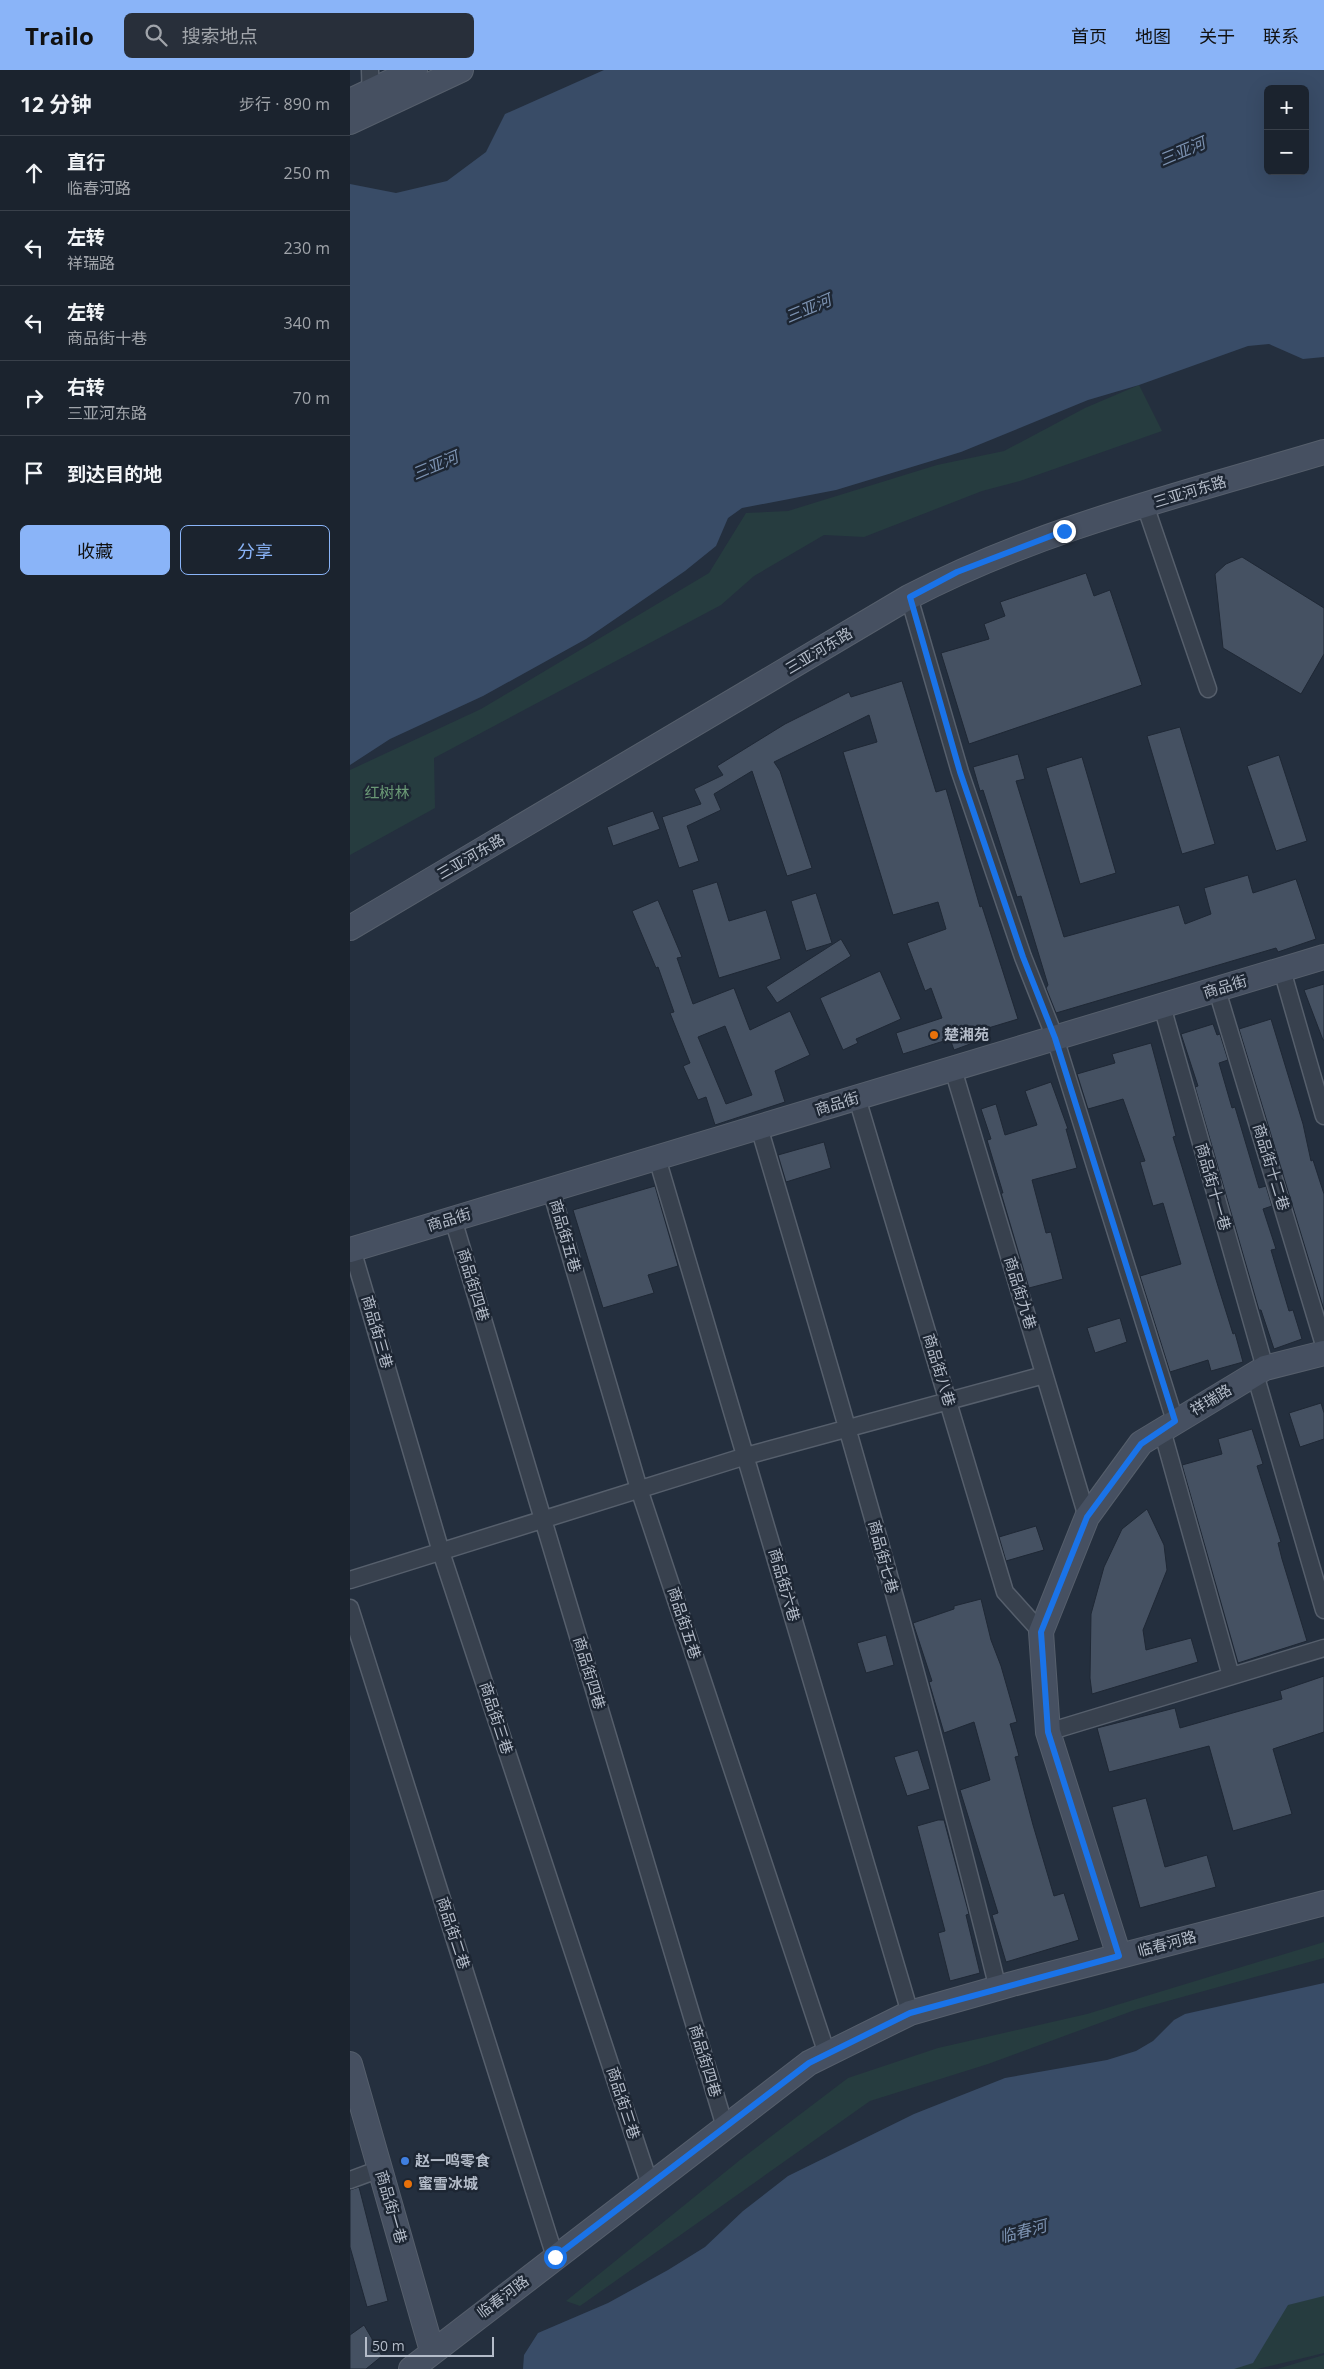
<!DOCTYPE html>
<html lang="zh">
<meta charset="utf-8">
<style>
:root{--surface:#1b232e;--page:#282f3a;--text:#f1f3f6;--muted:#a0a4aa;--line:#39404a;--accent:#8ab4f8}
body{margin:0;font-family:"Open Sans","Noto Sans SC",sans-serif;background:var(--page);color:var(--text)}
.controls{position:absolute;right:15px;top:15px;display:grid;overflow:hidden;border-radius:8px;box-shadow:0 5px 20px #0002}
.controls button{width:45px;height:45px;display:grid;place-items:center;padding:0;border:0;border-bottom:1px solid var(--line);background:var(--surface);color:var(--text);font:25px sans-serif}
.scale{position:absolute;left:15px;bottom:12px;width:129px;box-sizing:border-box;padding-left:5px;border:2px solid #b4bcc9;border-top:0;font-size:14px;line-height:18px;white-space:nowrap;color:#b4bcc9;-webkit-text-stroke:4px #1d2633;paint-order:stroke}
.stop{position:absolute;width:15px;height:15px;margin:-11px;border:4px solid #1a73e8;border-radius:50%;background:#fff}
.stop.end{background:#1a73e8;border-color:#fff;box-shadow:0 1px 5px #0008}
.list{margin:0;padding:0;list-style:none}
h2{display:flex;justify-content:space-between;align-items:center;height:65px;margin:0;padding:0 20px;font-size:21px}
h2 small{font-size:16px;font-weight:400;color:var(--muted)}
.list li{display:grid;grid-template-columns:32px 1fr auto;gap:15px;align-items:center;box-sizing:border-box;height:75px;padding:0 20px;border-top:1px solid var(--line)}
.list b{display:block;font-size:19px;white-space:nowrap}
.list p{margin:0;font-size:16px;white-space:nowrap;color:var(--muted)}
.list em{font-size:16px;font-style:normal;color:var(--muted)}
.actions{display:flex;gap:10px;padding:15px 20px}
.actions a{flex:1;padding:11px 0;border:1px solid var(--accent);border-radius:8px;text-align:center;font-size:18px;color:var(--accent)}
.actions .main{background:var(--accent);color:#111}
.icon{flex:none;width:28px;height:28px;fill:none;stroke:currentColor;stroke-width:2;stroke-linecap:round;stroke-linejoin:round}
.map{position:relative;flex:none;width:974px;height:2299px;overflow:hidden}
header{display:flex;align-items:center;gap:30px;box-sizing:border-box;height:70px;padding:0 25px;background:var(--accent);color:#111}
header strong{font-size:24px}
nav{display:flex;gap:28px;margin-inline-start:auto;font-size:18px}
.search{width:350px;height:45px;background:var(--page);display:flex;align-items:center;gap:12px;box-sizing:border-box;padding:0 18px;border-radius:8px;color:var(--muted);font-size:19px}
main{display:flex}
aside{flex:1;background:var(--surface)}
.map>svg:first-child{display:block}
.green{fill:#263c3f}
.water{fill:#394c67;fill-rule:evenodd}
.building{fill:#455162;stroke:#1f2835;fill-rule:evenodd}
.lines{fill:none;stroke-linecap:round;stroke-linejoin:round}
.street-casing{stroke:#565f6c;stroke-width:19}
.secondary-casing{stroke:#565f6c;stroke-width:26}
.street{stroke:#38414e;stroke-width:16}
.secondary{stroke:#465061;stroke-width:24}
.route{stroke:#1a73e8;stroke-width:6}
.food-dot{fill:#e8710a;stroke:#1d2633;stroke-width:2}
.shop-dot{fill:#3f7fe0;stroke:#1d2633;stroke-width:2}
.labels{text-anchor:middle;stroke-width:5;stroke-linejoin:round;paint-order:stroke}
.street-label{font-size:15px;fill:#b4bcc9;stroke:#1d2633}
.park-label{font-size:15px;fill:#6b9a76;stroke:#1d2633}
.poi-label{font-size:15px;font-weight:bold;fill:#b4bcc9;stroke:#1d2633;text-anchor:start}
.water-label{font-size:16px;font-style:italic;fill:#7c92b1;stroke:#1d2633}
</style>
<header>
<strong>Trailo</strong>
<div class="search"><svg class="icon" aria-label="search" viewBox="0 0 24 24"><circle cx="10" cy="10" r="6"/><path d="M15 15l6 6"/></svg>搜索地点</div>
<nav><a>首页</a><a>地图</a><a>关于</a><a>联系</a></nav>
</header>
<main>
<aside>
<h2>12 分钟<small>步行 · 890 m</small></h2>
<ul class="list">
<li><svg class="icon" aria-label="ahead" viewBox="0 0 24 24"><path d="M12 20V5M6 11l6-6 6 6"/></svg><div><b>直行</b><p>临春河路</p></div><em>250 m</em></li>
<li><svg class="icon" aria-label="left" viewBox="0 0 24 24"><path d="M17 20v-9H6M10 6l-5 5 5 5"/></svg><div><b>左转</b><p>祥瑞路</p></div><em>230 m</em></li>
<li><svg class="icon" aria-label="left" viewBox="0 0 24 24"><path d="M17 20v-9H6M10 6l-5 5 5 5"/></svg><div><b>左转</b><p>商品街十巷</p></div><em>340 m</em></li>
<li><svg class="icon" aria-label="right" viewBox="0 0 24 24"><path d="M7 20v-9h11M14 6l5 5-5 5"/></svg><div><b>右转</b><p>三亚河东路</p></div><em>70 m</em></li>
<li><svg class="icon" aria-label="arrive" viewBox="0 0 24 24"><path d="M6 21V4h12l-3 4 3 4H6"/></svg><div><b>到达目的地</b></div></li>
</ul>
<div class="actions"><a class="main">收藏</a><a>分享</a></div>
</aside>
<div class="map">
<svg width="974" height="2299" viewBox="0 0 974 2299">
<rect width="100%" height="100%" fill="#242f3e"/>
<path class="green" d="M789,315L812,361L670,411L632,421L514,467L474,465L404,506L371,535L84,688L85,738L0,785V700L131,639L359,503L396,443L438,441L587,395L654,381L735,338Z
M974,1872V1888L785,1940L638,1994L520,2031L230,2236L216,2231L390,2090L498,2008L588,1978L737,1944Z
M974,2223V2283L907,2299H862L927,2236Z
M974,2285V2299H927Z"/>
<path class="water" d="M254,0H974V287L953,289L919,274L898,276L789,315L738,330L611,382L486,420L392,438L378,448L366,476L335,501L236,569L133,626L40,669L0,695V114L46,123L97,111L136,82L155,44ZM918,19H955V101H918Z
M974,1913V2226L938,2235L903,2293L884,2299H173L174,2285L188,2263L258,2233L318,2200L355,2177L393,2141L438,2106L564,2044L655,2008L757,1990L786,1981L803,1971L824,1950L835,1944Z"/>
<path class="building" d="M892,487L974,538V584L951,624L873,578L865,504L876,494Z
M736,503L744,526L760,520L792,615L619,674L591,583L639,569L634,554L655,546L650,532Z
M552,611L586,722L596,719L630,837L632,836L668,949L625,962L628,971L604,980L600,969L553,984L546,963L592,948L581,918L575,921L557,873L596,859L588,832L543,845L493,682L527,672L519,645L424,692L430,701L462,798L437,806L402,701L364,724L371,740L337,756L349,791L329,798L312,747L351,734L344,719L373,705L367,696L435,654L499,622L501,627Z
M830,657L865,774L832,784L797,666Z
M668,684L675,709L666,711L714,867L829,835L835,854L861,844L854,818L898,805L903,823L946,809L966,869L928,882L926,878L706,943L696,918L698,915L671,826L667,827L633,720L630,721L623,697Z
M929,685L957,771L926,781L897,696Z
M732,687L766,803L730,814L696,698Z
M303,741L310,759L263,776L257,757Z
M367,812L379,851L416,840L431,889L369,908L342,820Z
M466,823L482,873L456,881L441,831Z
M308,830L332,887L327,888L343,934L384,918L400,960L440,941L460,985L425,1001L435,1032L365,1055L356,1027L348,1030L333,996L340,993L320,943L324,942L308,897L306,898L282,841ZM375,956L402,1025L376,1034L348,967Z
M491,869L501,886L427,933L416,917Z
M530,901L551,949L506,969L508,973L493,980L470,928Z
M974,914V970H973L954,920Z
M921,949L953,1054L961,1091L963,1090L974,1124V1240L889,959Z
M863,954L867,965L870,964L878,990L869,993L882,1038L885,1037L909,1118L916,1116L922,1136L913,1139L926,1179L921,1180L939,1241L943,1240L952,1269L924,1279L911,1240H909L845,1017L848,1016L831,964Z
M801,973L826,1066L823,1067L868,1216L883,1264L885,1263L893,1292L861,1301L858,1290L820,1302L790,1206L831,1194L813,1133L803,1136L790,1092L795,1091L773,1029L738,1039L727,1004L765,993L762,984Z
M701,1012L718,1059H716L727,1098L682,1110L696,1163L701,1162L713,1209L679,1218L651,1123H653L637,1070L641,1069L631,1039L646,1034L655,1065L687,1055L675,1021Z
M474,1072L481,1098L436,1112L428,1085Z
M305,1116L328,1196L298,1205L304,1223L253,1238L223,1140Z
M770,1248L777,1272L745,1283L737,1258Z
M971,1333L974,1343V1369L950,1377L939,1343Z
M902,1359L913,1394L907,1396L931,1472L928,1473L932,1489L957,1571L888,1593L832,1395L872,1384L868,1369Z
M797,1439L814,1475L817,1500L793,1560L796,1580L841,1568L848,1592L742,1624L740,1608L741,1544L754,1497L772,1459Z
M686,1456L694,1480L656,1491L649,1467Z
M631,1529L641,1570L651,1596L667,1652L660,1654L669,1686L665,1687L683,1755L704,1826L714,1823L729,1870L656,1892L642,1845L648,1843L610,1720L640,1710L624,1652L594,1663L579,1612L582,1611L563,1553L604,1539V1536Z
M536,1565L544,1595L516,1603L507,1573Z
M974,1606V1662L923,1679L942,1744L883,1761L859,1676L759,1702L747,1658L825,1638L830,1658L932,1629L930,1621Z
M568,1680L580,1719L557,1726L544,1687Z
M796,1728L815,1797L857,1785L866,1817L790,1838L762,1737Z
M588,1750H594L619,1844L616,1845L630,1903L600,1911L588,1863L595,1861L567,1756Z
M9,2117L38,2231L17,2237L0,2177V2120Z
M14,2255L32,2286L16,2299H0V2265Z"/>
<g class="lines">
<g class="street-casing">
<path id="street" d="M20,0L21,30
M795,435L858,619
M559,527L610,702L673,887L705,968L825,1351
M932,900L974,1046
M867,920L974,1275
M812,936L915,1298
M603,999L737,1447
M507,1028L655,1522L691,1562
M409,1057C494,1343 577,1630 648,1919
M307,1088L560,1943
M201,1120L289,1419L477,1984
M103,1149L375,2057
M2,1179L91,1482L300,2115
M905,1304L974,1540
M812,1360L881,1606
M0,1510L396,1386L694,1305
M0,1538L205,2187
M698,1662L974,1578
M0,2110L30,2099"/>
</g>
<g class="secondary-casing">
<path id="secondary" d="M0,31L65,0
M0,52L111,0
M0,858L559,527C689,459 834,424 974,382
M0,1180L974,887
M769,1886L698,1662L691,1562L737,1447L791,1373L915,1298L974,1283
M0,1994L82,2281
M61,2299L459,1993L560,1943L662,1914L974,1833"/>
</g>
<use href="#street" class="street"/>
<use href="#secondary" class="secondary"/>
</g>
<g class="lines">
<path class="route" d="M205,2187L459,1993L560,1943L769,1886L698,1662L691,1562L737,1447L791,1374L825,1351L705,968L673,887L610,702L560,527L607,502L714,461"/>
</g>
<g class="food-dot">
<circle cx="584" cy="965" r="5"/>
<circle cx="58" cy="2114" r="5"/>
</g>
<circle class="shop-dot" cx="55" cy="2091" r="5"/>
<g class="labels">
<g class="street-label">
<text transform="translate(840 422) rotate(-17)" y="5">三亚河东路</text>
<text transform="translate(469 581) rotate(-31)" y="5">三亚河东路</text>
<text transform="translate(121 787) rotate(-30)" y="5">三亚河东路</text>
<text transform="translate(875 917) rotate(-17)" y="5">商品街</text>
<text transform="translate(487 1034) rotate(-17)" y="5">商品街</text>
<text transform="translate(921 1097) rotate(73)" y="5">商品街十二巷</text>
<text transform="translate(863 1117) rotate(74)" y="5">商品街十一巷</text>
<text transform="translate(99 1150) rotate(-17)" y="5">商品街</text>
<text transform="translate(215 1166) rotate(74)" y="5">商品街五巷</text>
<text transform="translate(123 1215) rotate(73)" y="5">商品街四巷</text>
<text transform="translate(670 1223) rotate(73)" y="5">商品街九巷</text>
<text transform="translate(27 1262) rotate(74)" y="5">商品街三巷</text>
<text transform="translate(589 1300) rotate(73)" y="5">商品街八巷</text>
<text transform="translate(861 1330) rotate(-31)" y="5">祥瑞路</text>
<text transform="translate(533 1487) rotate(75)" y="5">商品街七巷</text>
<text transform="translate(434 1515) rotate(74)" y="5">商品街六巷</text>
<text transform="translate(334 1553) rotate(72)" y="5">商品街五巷</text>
<text transform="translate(239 1603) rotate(73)" y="5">商品街四巷</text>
<text transform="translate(146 1648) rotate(72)" y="5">商品街三巷</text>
<text transform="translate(103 1863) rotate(72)" y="5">商品街二巷</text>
<text transform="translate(817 1874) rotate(-15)" y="5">临春河路</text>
<text transform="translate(355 1991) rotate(73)" y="5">商品街四巷</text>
<text transform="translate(273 2033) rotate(72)" y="5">商品街三巷</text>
<text transform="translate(41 2137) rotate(74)" y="5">商品街一巷</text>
<text transform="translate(153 2227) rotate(-37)" y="5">临春河路</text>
</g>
<g class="park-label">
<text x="37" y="728">红树林</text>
</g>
<g class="poi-label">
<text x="594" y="970">楚湘苑</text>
<text x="65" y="2096">赵一鸣零食</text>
<text x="68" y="2119">蜜雪冰城</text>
</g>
<g class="water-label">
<text transform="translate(832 81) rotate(-23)" y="6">三亚河</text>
<text transform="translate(458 238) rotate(-23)" y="6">三亚河</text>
<text transform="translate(85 395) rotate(-23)" y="6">三亚河</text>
<text transform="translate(673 2161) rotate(-15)" y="6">临春河</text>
</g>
</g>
</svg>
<div class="controls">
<button>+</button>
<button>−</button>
</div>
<div class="scale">50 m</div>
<div class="stop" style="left:205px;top:2187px"></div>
<div class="stop end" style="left:714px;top:461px"></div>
</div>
</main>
